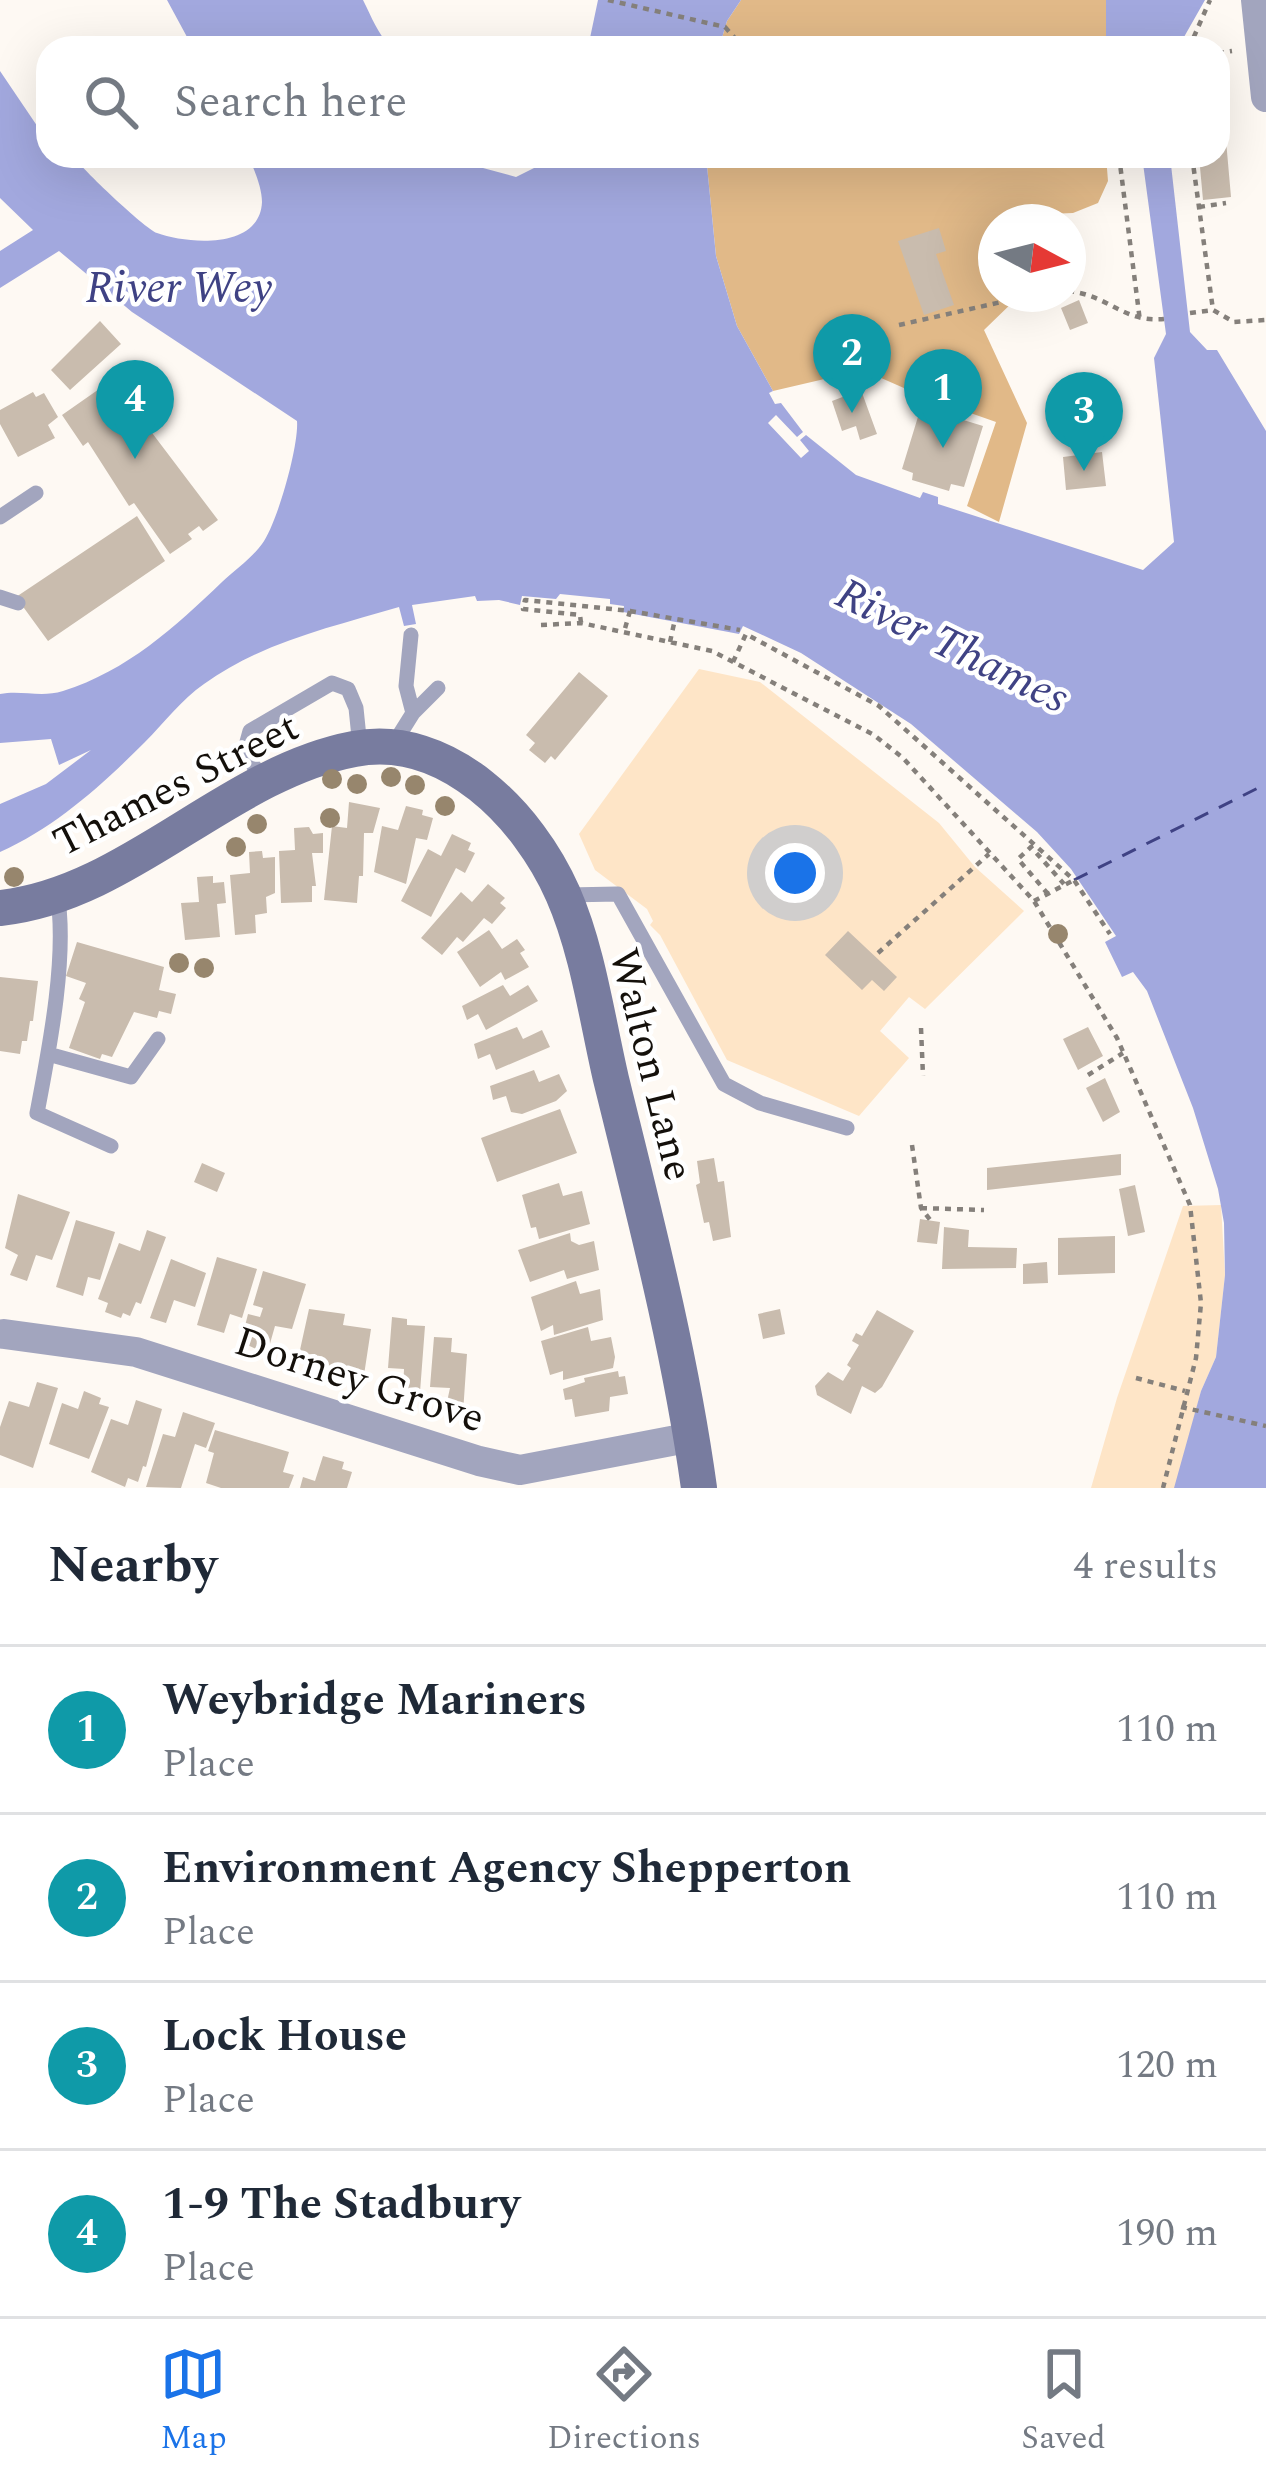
<!DOCTYPE html>
<style>
:root{--surface:#fff;--page:#f2f2f3;--text:#1f2937;--muted:#747a83;--line:#e0e1e3;--accent:#1a73e8}
body{margin:0;font-family:Spectral,serif;background:var(--page);color:var(--text)}
.compass{position:absolute;left:978px;top:204px;width:108px;height:108px;border-radius:50%;background:var(--surface);box-shadow:0 12px 48px #0002;rotate:97deg}
.you{position:absolute;left:795px;top:873px;width:42px;height:42px;margin:-30px;border:9px solid #fff;border-radius:50%;background:#1a73e8;box-shadow:0 0 0 18px #1a73e833}
.badge{display:grid;place-items:center;width:78px;height:78px;border-radius:50%;background:var(--accent);color:#fff;font-size:39px;font-weight:700}
.pin{position:absolute;translate:-50% -99px;filter:drop-shadow(0 3px 6px #0008)}
.pin::after{content:'';position:absolute;top:63px;width:42px;height:36px;background:inherit;clip-path:polygon(0 0,100% 0,50% 100%)}
.list{margin:0;padding:0;list-style:none}
h2{display:flex;justify-content:space-between;align-items:center;height:156px;margin:0;padding:0 48px;font-size:51px}
h2 small{font-size:39px;font-weight:400;color:var(--muted)}
.list li{display:grid;grid-template-columns:78px 1fr auto;gap:36px;align-items:center;box-sizing:border-box;height:168px;padding:0 48px;border-top:3px solid var(--line)}
.list b{display:block;font-size:45px;white-space:nowrap}
.list p{margin:0;font-size:39px;white-space:nowrap;color:var(--muted)}
.list em{font-size:39px;font-style:normal;color:var(--muted)}
.icon{flex:none;width:66px;height:66px;fill:none;stroke:currentColor;stroke-width:2;stroke-linecap:round;stroke-linejoin:round}
.map{position:relative;flex:none;width:1266px;height:1488px;overflow:hidden}
.search{position:absolute;background:var(--surface);box-shadow:0 12px 48px #0002;left:36px;right:36px;top:36px;height:132px;display:flex;align-items:center;gap:30px;box-sizing:border-box;padding:0 42px;border-radius:36px;color:var(--muted);font-size:45px}
.sheet{height:828px;background:var(--surface)}
nav{display:flex;justify-content:space-around;align-items:center;box-sizing:border-box;height:168px;border-top:3px solid var(--line);background:var(--surface);font-size:33px;color:var(--muted)}
nav a{display:grid;justify-items:center;gap:6px}
nav .on{color:var(--accent)}
.map>svg:first-child{display:block}
.green{fill:#fee5c7}
.forest{fill:#e1b988}
.water{fill:#a2a8de}
.lines{fill:none;stroke-linecap:round;stroke-linejoin:round}
.ferry{stroke:#3f4284;stroke-width:3;stroke-dasharray:15 12;stroke-linecap:butt}
.building{fill:#c9bcae}
.path{stroke:#85807b;stroke-width:4.5;stroke-dasharray:6 6;stroke-linecap:butt}
.lane{stroke:#a2a5be;stroke-width:15}
.street{stroke:#a2a5be;stroke-width:30}
.secondary{stroke:#787c9f;stroke-width:36}
.tree{fill:#97866d}
.labels{text-anchor:middle;stroke-width:9;stroke-linejoin:round;paint-order:stroke}
.street-label{font-size:42px;fill:#14100b;stroke:#fff}
.water-label{font-size:45px;font-style:italic;fill:#3f4284;stroke:#fff}
</style>
<div class="map">
<svg width="1266" height="1488" viewBox="0 0 1266 1488">
<rect width="100%" height="100%" fill="#fef9f3"/>
<path class="green" d="M699,669L760,682L939,823L975,867L1024,911L925,1009L909,997L880,1031L909,1058L859,1116L727,1060L660,935L650,925L653,921L647,909L595,870L579,834Z
M1221,1205L1225,1275L1216,1357L1201,1391L1176,1488H1091L1117,1398L1183,1206Z"/>
<path class="forest" d="M741,0H1106V46L1115,48H719L727,21Z
M706,156H1106L1108,181L1098,203L1073,213L1025,215L1026,222H996V294H1021L984,330L1027,423L999,522L967,506L996,422L922,396L863,370L773,391L737,326L716,256Z"/>
<path class="water" d="M167,0H363C372,18 377,32 391,48H193Z
M598,0H741L727,21L719,48H583L590,38Z
M1106,0H1205L1184,37L1166,39L1159,48L1106,47Z
M0,71L48,142V156H73C82,169 144,228 157,233C187,244 260,250 262,202C262,187 254,169 248,156H470L483,168L516,177L534,168L543,156H706L716,256L737,326L773,391L769,393L775,404L781,403L803,432L797,437L776,415L768,423L801,458L809,451L800,440L806,435L856,475L920,498L923,492L938,497V504L1143,570L1174,542L1154,358L1166,334L1142,156H1170L1190,332L1207,350H1217L1266,431V1488H1174L1201,1391L1216,1357L1225,1275L1224,1223L1218,1189L1193,1108L1147,991L1133,972L1122,977L1105,942L1116,936L1071,869L1037,832L911,724L801,653L743,626L739,634L623,612L624,606L610,604V599L560,594L556,599L522,596L520,605L499,600L477,601L475,596L412,605L416,624L404,626L399,607C332,627 262,642 204,684C182,699 164,723 145,742C102,785 56,827 0,852V804L46,784L91,750L59,765L51,739L0,743V694C22,690 41,698 63,691C127,671 175,627 222,582C235,570 252,558 262,544C277,524 299,446 297,421L132,312L59,251L0,288V251L33,230L0,198Z"/>
<g class="lines">
<path class="ferry" d="M1074,880L1266,784"/>
</g>
<path class="building" d="M1225,129L1231,197L1203,200L1199,156H1218V130Z
M939,228L946,251L936,254L954,305L924,315L898,241Z
M1079,300L1088,323L1070,330L1061,308Z
M100,321L121,344L70,390L51,370Z
M112,380L218,520L203,531L199,526L188,534L192,539L170,554L134,503L129,506L88,442L83,446L62,415Z
M861,390L877,434L860,440L856,426L842,431L832,401Z
M33,392L36,397L44,393L58,417L48,425L55,438L18,457L0,424V410Z
M921,407L983,426L964,487L951,484L949,491L912,480L913,473L902,469Z
M1102,452L1106,486L1066,490L1063,457Z
M137,516L165,561L48,641L16,597Z
M579,672L608,696L555,760L551,756L545,763L529,750L535,743L526,735Z
M349,802L380,808L373,833H364L363,876H359L357,903L324,900L332,826L347,828Z
M406,806L423,810L422,815L433,818L427,840L416,838L406,884L374,872L382,826L398,830Z
M309,827L313,834L323,833V853H312L316,886H312V902L281,903L279,851L295,850L294,828Z
M452,834L471,843L468,850L475,853L465,873L456,868L431,917L401,901L428,849L441,856Z
M262,851L263,858L275,857V893L266,897L267,913L255,915L256,933L235,935L230,875L250,873L249,852Z
M213,876V883L224,882L226,903L217,904L220,937L185,940L181,903L199,902L197,877Z
M488,884L505,898L500,903L506,908L492,924L484,918L463,942L457,937L442,955L421,938L461,892L472,902Z
M489,930L502,949L517,939L525,950L520,953L529,967L505,980L501,972L480,987L457,952Z
M848,931L897,977L884,991L872,980L862,990L825,955Z
M77,942L164,967L159,990L176,994L171,1014L159,1011L157,1018L134,1012L112,1057L102,1054L100,1059L69,1048L85,1002L79,999L86,983L66,976Z
M0,977L38,981L33,1021H30L27,1041H22L20,1054L0,1051Z
M503,985L510,996L528,985L538,1001L486,1030L478,1014L467,1020L462,1006Z
M517,1027L523,1039L542,1030L550,1047L496,1070L490,1054L478,1059L474,1044Z
M1088,1027L1103,1056L1078,1070L1063,1039Z
M534,1070L539,1082L559,1074L567,1091L556,1101L522,1114L511,1112L506,1096L493,1100L490,1086Z
M1105,1078L1120,1112L1103,1122L1086,1088Z
M560,1109L577,1153L497,1182L481,1138Z
M1121,1154V1175L987,1190V1168Z
M714,1158L718,1182L724,1181L731,1237L713,1241L709,1222L704,1223L696,1185L700,1183L697,1161Z
M202,1163L225,1173L217,1192L194,1182Z
M559,1183L563,1196L582,1191L590,1224L539,1239L536,1227L531,1228L522,1195Z
M1135,1185L1145,1232L1128,1236L1119,1189Z
M18,1194L70,1212L52,1260L36,1255L27,1281L10,1275L18,1255L5,1248Z
M920,1219L940,1222L937,1244L917,1242Z
M76,1220L115,1232L100,1280L88,1277L83,1296L56,1287Z
M944,1227L969,1230L968,1247L1017,1248L1016,1268L942,1269Z
M147,1230L166,1237L141,1304L136,1302L130,1316L123,1313L121,1318L105,1312L108,1303L98,1299L119,1243L140,1251Z
M570,1233L571,1241L579,1245L594,1241L599,1270L567,1279L564,1270L530,1282L518,1250Z
M1115,1236V1273L1058,1275V1238Z
M217,1257L257,1269L242,1318L230,1314L224,1333L197,1325Z
M171,1259L206,1273L195,1307L174,1300L166,1323L150,1318Z
M1047,1262L1048,1283L1023,1284V1264Z
M263,1271L306,1284L292,1329L275,1326L267,1354L241,1342L248,1314L260,1317L263,1308L253,1305Z
M576,1281L580,1294L600,1289L603,1320L554,1335L553,1325L541,1331L531,1297Z
M309,1309L345,1314L343,1325L371,1329L364,1375L318,1372L317,1362L298,1359Z
M780,1309L785,1334L763,1339L758,1314Z
M877,1310L914,1331L882,1387L875,1393L862,1386L851,1414L817,1395L815,1386L828,1372L843,1381L851,1368L847,1365L859,1345L852,1341L856,1333L862,1336Z
M392,1317L407,1319V1325L425,1326L420,1392H403L404,1369L388,1368Z
M588,1327L591,1341L611,1337L615,1357L613,1368L563,1380V1371L550,1375L541,1341Z
M434,1337L452,1338L451,1352L467,1354L463,1413L445,1411L450,1388L430,1387Z
M618,1371L619,1377L625,1376L628,1394L610,1397L609,1411L575,1417L572,1399L565,1400L563,1389L585,1382L584,1378Z
M37,1382L58,1388L33,1468L0,1455V1427L9,1401L29,1407Z
M84,1391L101,1398L99,1404L109,1407L89,1459L49,1444L62,1403L78,1409Z
M136,1400L162,1409L146,1467L143,1466L138,1482L128,1478L125,1487L91,1472L111,1419L128,1425Z
M183,1412L215,1423L206,1448L195,1444L181,1488L146,1487L163,1434L175,1437Z
M215,1430L289,1452L283,1472L294,1475L289,1488H221L206,1483L214,1453L208,1451Z
M323,1456L344,1462L342,1469L352,1472L347,1488H300L303,1477L315,1481Z"/>
<g class="lines">
<path class="path" d="M608,0L725,27L734,37V48
M1189,48L1210,0
M1218,53L1232,51
M1119,156L1140,321
M1192,156L1213,310L1234,322L1266,320
M1199,207L1226,203
M1068,291C1109,295 1123,323 1164,319
M1190,313L1213,310
M899,325L1037,294
M630,611L740,630
M581,623L580,615L523,609L525,600L630,611L624,632
M541,625L581,623L712,651L874,735L903,758L1034,901L1117,1038L1190,1205L1201,1303L1196,1358L1163,1488
M670,642L675,619
M733,662L746,634L879,706L1074,880L1110,934
M1048,894L1018,859L1031,847L1064,884
M1034,901L1074,880
M878,953L989,854
M921,1028L923,1076
M1088,1075L1123,1053
M912,1145L921,1208L931,1221
M921,1208L984,1210
M1136,1378L1185,1391
M1181,1407L1266,1426"/>
<path class="lane" d="M0,517L36,493
M0,597L18,603
M411,635L406,686L413,713
M393,745L413,713L438,688
M262,782L245,749L250,731L332,683L348,689L356,708L360,747
M57,893C68,955 49,1050 37,1113L111,1146
M567,895L618,894L724,1084L760,1103L847,1128
M48,1054L131,1077L158,1039"/>
<path class="street" d="M1256,0L1266,97
M4,1334L136,1352L479,1461L520,1470L692,1437"/>
<path class="secondary" d="M0,908C128,895 227,773 354,749C447,731 529,816 563,894C588,951 597,1019 611,1079C644,1213 680,1350 699,1488"/>
</g>
<g class="tree">
<circle cx="391" cy="777" r="10"/>
<circle cx="332" cy="779" r="10"/>
<circle cx="357" cy="784" r="10"/>
<circle cx="415" cy="785" r="10"/>
<circle cx="445" cy="806" r="10"/>
<circle cx="330" cy="818" r="10"/>
<circle cx="257" cy="824" r="10"/>
<circle cx="236" cy="847" r="10"/>
<circle cx="14" cy="877" r="10"/>
<circle cx="1058" cy="934" r="10"/>
<circle cx="179" cy="963" r="10"/>
<circle cx="204" cy="968" r="10"/>
</g>
<g class="labels">
<g class="street-label">
<text transform="translate(175 783) rotate(-27)" y="15">Thames Street</text>
<text transform="translate(653 1064) rotate(76)" y="15">Walton Lane</text>
<text transform="translate(360 1378) rotate(18)" y="15">Dorney Grove</text>
</g>
<g class="water-label">
<text x="179" y="302">River Wey</text>
<text transform="translate(953 644) rotate(26)" y="16">River Thames</text>
</g>
</g>
</svg>
<svg class="compass" viewBox="-18 -18 36 36"><path d="M0-13l5 13h-10z" fill="#e53935"/><path d="M0 13l5-13h-10z" fill="#747a83"/></svg>
<div class="you"></div>
<div class="pin badge" style="left:943px;top:448px;background:#0f9aa8">1</div>
<div class="pin badge" style="left:852px;top:413px;background:#0f9aa8">2</div>
<div class="pin badge" style="left:1084px;top:471px;background:#0f9aa8">3</div>
<div class="pin badge" style="left:135px;top:459px;background:#0f9aa8">4</div>
<div class="search"><svg class="icon" aria-label="search" viewBox="0 0 24 24"><circle cx="10" cy="10" r="6"/><path d="M15 15l6 6"/></svg>Search here</div>
</div>
<section class="sheet">
<h2>Nearby<small>4 results</small></h2>
<ul class="list">
<li><span class="badge" style="background:#0f9aa8">1</span><div><b>Weybridge Mariners</b><p>Place</p></div><em>110 m</em></li>
<li><span class="badge" style="background:#0f9aa8">2</span><div><b>Environment Agency Shepperton</b><p>Place</p></div><em>110 m</em></li>
<li><span class="badge" style="background:#0f9aa8">3</span><div><b>Lock House</b><p>Place</p></div><em>120 m</em></li>
<li><span class="badge" style="background:#0f9aa8">4</span><div><b>1-9 The Stadbury</b><p>Place</p></div><em>190 m</em></li>
</ul>
</section>
<nav>
<a class="on"><svg class="icon" aria-label="map" viewBox="0 0 24 24"><path d="M3 6l6-2 6 2 6-2v14l-6 2-6-2-6 2zM9 4v14M15 6v14"/></svg>Map</a>
<a><svg class="icon" aria-label="directions" viewBox="0 0 24 24"><path d="M12 3l9 9-9 9-9-9zM9 14v-3h6M13 9l2 2-2 2"/></svg>Directions</a>
<a><svg class="icon" aria-label="saved" viewBox="0 0 24 24"><path d="M7 4h10v16l-5-4-5 4z"/></svg>Saved</a>
</nav>
